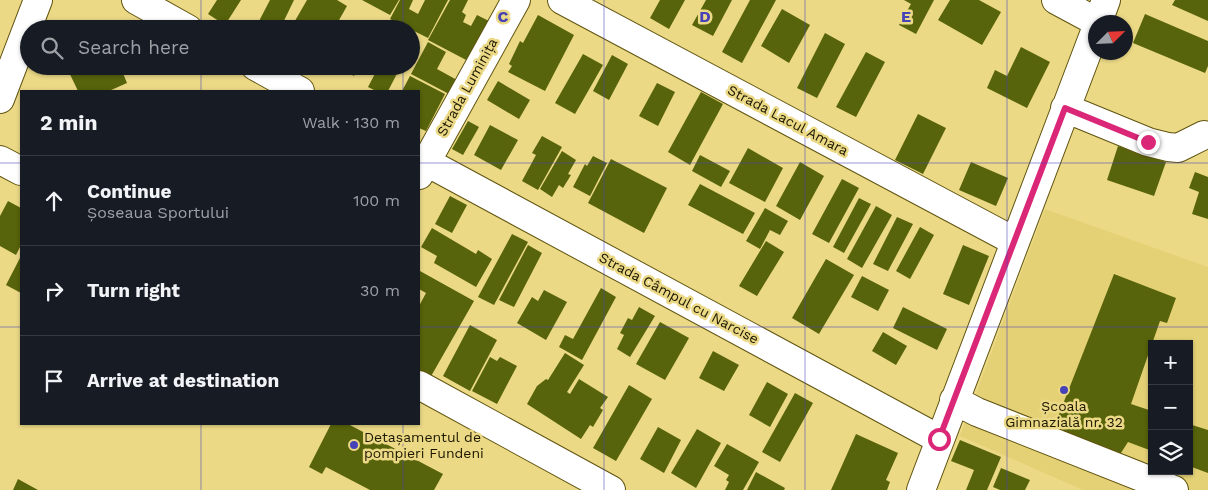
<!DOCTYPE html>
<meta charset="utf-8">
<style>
:root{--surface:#171b24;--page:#242831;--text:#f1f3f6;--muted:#9ea1a6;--line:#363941}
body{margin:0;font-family:"Work Sans",sans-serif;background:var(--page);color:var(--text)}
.controls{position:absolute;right:15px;bottom:15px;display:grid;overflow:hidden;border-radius:0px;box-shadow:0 1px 4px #0004}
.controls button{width:45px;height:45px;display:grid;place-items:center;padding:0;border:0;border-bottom:1px solid var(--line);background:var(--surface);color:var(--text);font:25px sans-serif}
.compass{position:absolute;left:1088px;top:15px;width:45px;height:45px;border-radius:50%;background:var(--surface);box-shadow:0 1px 4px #0004;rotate:66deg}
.stop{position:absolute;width:15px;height:15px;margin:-11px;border:4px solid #db2777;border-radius:50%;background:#fff}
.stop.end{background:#db2777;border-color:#fff;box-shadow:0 1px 5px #0008}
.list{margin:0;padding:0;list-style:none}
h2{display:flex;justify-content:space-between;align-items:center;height:65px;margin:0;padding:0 20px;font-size:21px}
h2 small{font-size:16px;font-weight:400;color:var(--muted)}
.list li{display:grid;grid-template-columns:32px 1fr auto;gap:15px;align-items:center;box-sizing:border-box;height:90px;padding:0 20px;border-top:1px solid var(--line)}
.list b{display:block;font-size:19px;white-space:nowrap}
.list p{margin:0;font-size:16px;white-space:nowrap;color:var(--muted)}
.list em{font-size:16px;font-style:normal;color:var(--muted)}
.icon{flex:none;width:28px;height:28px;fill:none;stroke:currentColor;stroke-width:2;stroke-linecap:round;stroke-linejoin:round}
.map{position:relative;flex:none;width:1208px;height:490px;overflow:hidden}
.search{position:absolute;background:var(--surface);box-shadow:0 1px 4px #0004;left:20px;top:20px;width:400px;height:55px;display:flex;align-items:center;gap:12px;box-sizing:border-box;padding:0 18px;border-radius:28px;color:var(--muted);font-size:19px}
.panel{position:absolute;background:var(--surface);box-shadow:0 1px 4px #0004;left:20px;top:90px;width:400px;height:335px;border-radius:0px}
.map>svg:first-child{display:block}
.built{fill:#e5d175;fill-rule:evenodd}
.building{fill:#58640b}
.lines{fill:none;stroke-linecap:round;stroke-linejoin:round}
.minor-casing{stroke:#605410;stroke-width:30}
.minor{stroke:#fff;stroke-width:28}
.route{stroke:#db2777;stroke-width:6}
.grid{fill:none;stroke:#4642b8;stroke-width:1;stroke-opacity:0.55}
.poi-dot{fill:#4642b8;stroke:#ebd986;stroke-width:2}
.labels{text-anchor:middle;stroke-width:5;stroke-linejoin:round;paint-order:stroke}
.street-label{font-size:14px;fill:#1c1700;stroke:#ebd986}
.poi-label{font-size:14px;fill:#1c1700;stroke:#ebd986}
.grid-label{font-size:16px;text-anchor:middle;font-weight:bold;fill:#4642b8;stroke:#ebd986;stroke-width:5;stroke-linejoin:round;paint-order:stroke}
</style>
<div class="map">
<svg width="1208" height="490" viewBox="0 0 1208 490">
<rect width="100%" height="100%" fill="#ebd986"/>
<path class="built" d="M1045,209L1208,267V490H1083L960,436ZM1152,344H1189V471H1152Z"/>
<path class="building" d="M217,0H241L225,25L208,14Z
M270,0H294L280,29H269L258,23Z
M307,0H337L347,6L334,29H298L292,26Z
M362,0H399L390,15Z
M400,0H413L409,9L418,14L425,0H448L428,38L390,19Z
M450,0H468L462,12L466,15L463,22L471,26L477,15L491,22L470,62L428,40Z
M660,0H685L669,29L650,18Z
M706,0H732L713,36L692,25Z
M750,0H776L742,63L722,52Z
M904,0H934L916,34L899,25L911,4Z
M950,0H979L1001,12L982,45L938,20Z
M1175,0H1208V21L1172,5Z
M782,9L810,25L789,63L761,46Z
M1145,14L1208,41V66L1205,73L1133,43Z
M538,15L574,35L545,91L508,72L512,66L509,64L520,41L523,43Z
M825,33L845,44L817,98L797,88Z
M428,42L446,52L437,69L457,80L449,94L411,74Z
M1021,47L1050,62L1027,108L987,88L995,70L1007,76Z
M866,52L885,62L856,117L836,107Z
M583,54L603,65L575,114L555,103Z
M612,55L628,64L609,100L593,91Z
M66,66H120L127,83L109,91H78Z
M336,66H359L354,76Z
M379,66H401L388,91H376L368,87Z
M410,76L445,94L426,131L419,128V91H402Z
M498,81L530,100L519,119L487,100Z
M657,83L675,92L658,126L639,116Z
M701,92L723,104L690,165L668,152Z
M918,114L946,128L923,174L895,160Z
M468,121L479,127L463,155L452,149Z
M490,125L518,140L501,170L474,155Z
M542,136L562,147L538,190L522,181L536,155L532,153Z
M1118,146L1166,162L1154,196L1107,180Z
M748,148L783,168L765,202L729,183Z
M562,151L576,160L568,174L571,175L563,188L559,185L552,197L540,189Z
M700,155L730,171L721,187L692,171Z
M593,156L607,163L590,196L573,187L585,164L587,166Z
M611,159L667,188L644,233L588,203Z
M800,162L824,176L800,220L776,206Z
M971,162L1008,178L996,206L959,190Z
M1195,172L1208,177V219L1192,214L1199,192L1189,188Z
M842,179L859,188L829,243L812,234Z
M700,184L755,213L743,234L688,205Z
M450,196L467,205L452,233L435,224Z
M859,198L871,204L844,253L833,247Z
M8,201L21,208V245L16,255L0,246V216Z
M876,206L892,215L862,268L847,259Z
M765,208L788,221L780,235L770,230L760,249L746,241Z
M897,217L913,224L888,271L873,264Z
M920,227L934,235L910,279L896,271Z
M432,228L476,254L478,250L492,259L476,287L434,263L437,256L421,247Z
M512,234L528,242L494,305L478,297Z
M766,241L784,252L757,296L739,286Z
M528,245L542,253L514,307L499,300Z
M963,245L989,256L969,305L943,294Z
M21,256V293L6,285Z
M826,259L854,275L819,334L792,318Z
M420,271L474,301L430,378L419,371V306L426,293L419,289Z
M1114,274L1176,298L1167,323L1160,321L1131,404L1152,411V451L1128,442L1119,456L1054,427Z
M862,276L889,290L878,311L851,297Z
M601,288L616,297L582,360L559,347L565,335L573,339Z
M544,290L567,302L546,340L517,323L532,297L538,301Z
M639,307L655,316L630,357L617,349L624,335L620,333L628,318L632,320Z
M903,307L947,329L937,350L893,328Z
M660,322L689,338L665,380L636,364Z
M470,325L497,340L470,391L443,376Z
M883,332L907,346L896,365L872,351Z
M713,351L739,365L724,391L699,378Z
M565,353L584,365L567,392L570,394L579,379L608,397L600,408L603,410L593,427L590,425L581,439L527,404L537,386L546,379L548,380Z
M490,357L497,361L500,357L517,366L497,404L472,391Z
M767,382L788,394L770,427L749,415Z
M629,385L652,399L616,461L593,448Z
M795,393L813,403L780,462L762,452Z
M331,424H348L443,474L434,490H370L326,467L322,474L309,467Z
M1189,424L1208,430V473L1189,466Z
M658,427L681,440L664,473L640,459Z
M697,429L721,443L696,488L671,473Z
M856,434L898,453L886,480L890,482L887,490H831Z
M960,440L1001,457L987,490H966L974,470L951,461Z
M727,444L759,462L743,490H725L729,482L726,480L729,475L714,466Z
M1001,468L1030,480L1025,490H1000L993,487Z
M756,472L785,488L784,490H747Z
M18,479L38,490H13Z"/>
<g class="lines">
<g class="minor-casing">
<path id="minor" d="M136,0L188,29
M562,0L1014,241
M1056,0L1097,22
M1098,22L1106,0
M255,66L300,91
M0,99L38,0
M1065,108L1148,142L1168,147L1178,148L1204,135
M419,158L939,439
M0,160L21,171
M419,175L516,0
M419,385L611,490
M954,400L977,412L1174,490
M921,490L1096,29"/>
</g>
<use href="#minor" class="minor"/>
</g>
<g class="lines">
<path class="route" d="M939,439L1065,108L1148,142"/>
</g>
<path class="grid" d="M201,0V29M403,0V29M604,0V490M805,0V490M1007,0V490M201,66V91M403,66V91M0,163H21M419,163H1208M0,327H21M419,327H1208M201,424V490M403,424V490"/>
<g class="poi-dot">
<circle cx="1064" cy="390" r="5"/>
<circle cx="354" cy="445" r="5"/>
</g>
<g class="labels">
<g class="street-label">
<text transform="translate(467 87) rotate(-61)" y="5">Strada Luminița</text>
<text transform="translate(788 120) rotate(28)" y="5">Strada Lacul Amara</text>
<text transform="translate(679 298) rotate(28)" y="5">Strada Câmpul cu Narcise</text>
</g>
<g class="poi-label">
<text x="1064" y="411">Școala<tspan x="1064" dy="16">Gimnazială nr. 32</tspan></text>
<text x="364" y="442" text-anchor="start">Detașamentul de<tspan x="364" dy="16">pompieri Fundeni</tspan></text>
</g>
</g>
<g class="grid-label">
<text x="503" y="22">C</text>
<text x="705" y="22">D</text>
<text x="906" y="22">E</text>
</g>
</svg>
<div class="controls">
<button>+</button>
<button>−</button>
<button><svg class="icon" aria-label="layers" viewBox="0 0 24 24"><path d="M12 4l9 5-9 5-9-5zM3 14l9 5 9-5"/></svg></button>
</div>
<svg class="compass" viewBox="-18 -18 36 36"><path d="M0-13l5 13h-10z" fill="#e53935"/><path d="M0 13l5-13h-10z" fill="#9ea1a6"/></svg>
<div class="stop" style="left:939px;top:439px"></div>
<div class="stop end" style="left:1148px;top:142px"></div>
<div class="search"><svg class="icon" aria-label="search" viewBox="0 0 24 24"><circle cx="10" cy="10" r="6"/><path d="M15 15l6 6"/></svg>Search here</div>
<section class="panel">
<h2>2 min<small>Walk · 130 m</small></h2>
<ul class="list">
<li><svg class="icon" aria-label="ahead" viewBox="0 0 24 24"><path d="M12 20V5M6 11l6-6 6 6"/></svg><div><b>Continue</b><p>Șoseaua Sportului</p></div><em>100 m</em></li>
<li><svg class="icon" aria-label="right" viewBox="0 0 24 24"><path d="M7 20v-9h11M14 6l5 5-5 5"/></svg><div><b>Turn right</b></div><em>30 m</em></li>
<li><svg class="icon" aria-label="arrive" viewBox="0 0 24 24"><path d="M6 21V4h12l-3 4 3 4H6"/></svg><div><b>Arrive at destination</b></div></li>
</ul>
</section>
</div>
